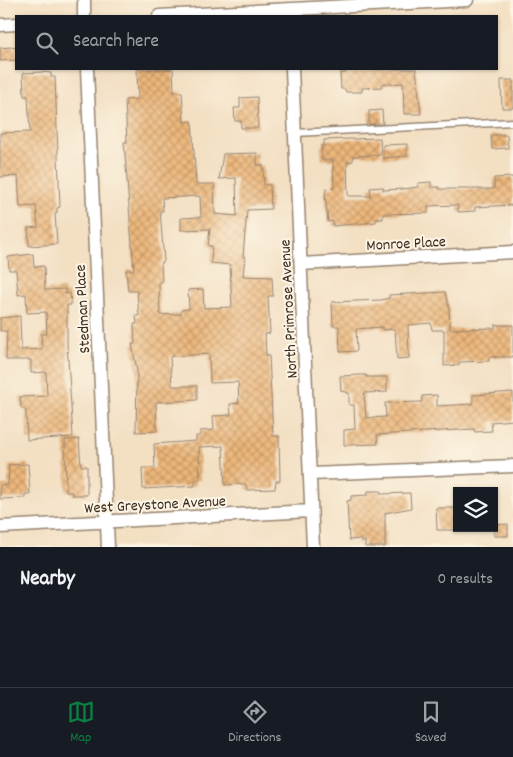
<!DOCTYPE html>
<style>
:root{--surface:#171b24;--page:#242831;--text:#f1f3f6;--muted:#9ea1a6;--line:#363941;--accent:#0b8043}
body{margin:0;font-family:Dekko,sans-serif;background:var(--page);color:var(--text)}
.controls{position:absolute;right:15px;bottom:15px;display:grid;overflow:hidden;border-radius:0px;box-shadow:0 1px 4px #0004}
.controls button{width:45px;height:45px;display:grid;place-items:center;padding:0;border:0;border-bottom:1px solid var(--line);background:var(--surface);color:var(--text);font:25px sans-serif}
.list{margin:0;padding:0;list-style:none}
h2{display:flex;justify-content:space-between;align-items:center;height:65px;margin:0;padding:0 20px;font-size:21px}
h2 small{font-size:16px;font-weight:400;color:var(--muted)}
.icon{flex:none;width:28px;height:28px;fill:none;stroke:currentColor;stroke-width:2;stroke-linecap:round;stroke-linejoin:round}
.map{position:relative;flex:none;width:513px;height:547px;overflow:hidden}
.search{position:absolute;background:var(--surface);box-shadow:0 1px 4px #0004;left:15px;right:15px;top:15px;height:55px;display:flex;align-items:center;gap:12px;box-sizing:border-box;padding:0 18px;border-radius:0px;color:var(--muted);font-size:19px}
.sheet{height:140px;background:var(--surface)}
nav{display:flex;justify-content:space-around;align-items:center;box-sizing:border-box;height:70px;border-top:1px solid var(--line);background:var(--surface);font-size:14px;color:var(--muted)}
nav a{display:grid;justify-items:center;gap:2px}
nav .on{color:var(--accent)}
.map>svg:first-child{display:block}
.building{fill:url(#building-cross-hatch);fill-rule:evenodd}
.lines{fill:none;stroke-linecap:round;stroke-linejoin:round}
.lane-casing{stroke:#978470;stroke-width:9}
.street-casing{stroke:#978470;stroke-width:15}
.lane{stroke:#fff;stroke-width:6}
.street{stroke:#fff;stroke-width:12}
.labels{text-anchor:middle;stroke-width:4;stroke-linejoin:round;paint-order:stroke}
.street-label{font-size:16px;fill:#3b2a1e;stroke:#fcf5e5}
</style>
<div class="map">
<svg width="513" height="547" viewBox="0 0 513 547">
<defs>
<pattern id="building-cross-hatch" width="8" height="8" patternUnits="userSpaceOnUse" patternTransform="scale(1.25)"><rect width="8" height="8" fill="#edb77b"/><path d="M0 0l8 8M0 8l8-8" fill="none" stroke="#c19564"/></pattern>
</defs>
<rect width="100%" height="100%" fill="#fcf5e5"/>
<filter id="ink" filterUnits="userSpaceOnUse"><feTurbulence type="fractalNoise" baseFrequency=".02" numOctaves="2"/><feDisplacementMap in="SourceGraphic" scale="10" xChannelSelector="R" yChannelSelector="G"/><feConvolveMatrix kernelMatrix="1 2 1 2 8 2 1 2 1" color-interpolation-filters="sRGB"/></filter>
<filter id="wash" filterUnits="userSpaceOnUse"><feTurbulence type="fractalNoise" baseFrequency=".0096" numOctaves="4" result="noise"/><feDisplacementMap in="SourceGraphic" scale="20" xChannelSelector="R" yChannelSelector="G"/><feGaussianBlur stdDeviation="1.12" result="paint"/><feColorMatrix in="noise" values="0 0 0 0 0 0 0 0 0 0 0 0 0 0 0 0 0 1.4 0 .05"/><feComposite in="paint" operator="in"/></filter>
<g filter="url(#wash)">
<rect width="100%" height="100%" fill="#f3dfc2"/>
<g id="blocks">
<path class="building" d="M11,47L16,48V60L0,61V48Z
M137,69H173L174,92H182L184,122L192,121L196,184H214L215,214L237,216L236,178L219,179L223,154L257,153V165H263L264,185H270L271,209L247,210L243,257H245L243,276L272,277L273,296H268L270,333L265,334L266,355H269L273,436H279L280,481H276L275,489L247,490L246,484L225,485L223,446L199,447L200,480H195V486L143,489L142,468H155L154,444L196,441V436H200V431L214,430L213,416L231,415L230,404L239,403L238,382L210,383L209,354L173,356L170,357L172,386H197V400L156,402L157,431L136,432L137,371L132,344H135L134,324H137L136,316H139L137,291H128L126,270H134L124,142H127L125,100L138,99ZM200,196L201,217L181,218V230L210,229L208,246H212L211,263L230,265L232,307L204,308L203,289L188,290L189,309L181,310V314L160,315L159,282H162L161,262L164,261L160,211H163L162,198Z
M347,69H416L421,114H404L403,83L382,84V87L362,88V92H346L345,89H341L340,73H345Z
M42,72L51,73V77H55L60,207L57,208V213H55L57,244L29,246L28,228L38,227L36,206L20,207L18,176L0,177V133L30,132L28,96H24L23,73Z
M501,80H513V108H502Z
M257,97L258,128H241V121H235L234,108H240V98Z
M382,110L383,124H369V111Z
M491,135H507L508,148L492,149Z
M380,138L381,155L353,156V161L347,162L348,196H371L370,188L383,187V190L403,189L418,187V183L431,182V187H439V189H494V178L513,177V205L475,207V211L458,212V205L428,206V213L383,214V219H376V222L333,226V221L328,222L325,195L326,189L334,188L333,160H322L321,146H324V140Z
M407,144V156L383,158V145Z
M33,254L34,267L44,266L45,290L65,289V294L70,293L71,305H67V344L73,437L27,440L26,411L21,407L20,397L47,396L46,372L31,373V360H6L7,331H0V318L20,316L21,350L42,349L41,334H47L46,312L27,313L26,294L18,295L16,270H9L8,257Z
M445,292L449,307L450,329L495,328V325H513V357H489V361L459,362V365L444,366V330H432L431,323L408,325L409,358L397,359L395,329L382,330V327L356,329L357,351L340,352L339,326H333L332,302L381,300L389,298V295Z
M360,375H366V377H387V392L364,393L366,418L386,417L385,403L422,402V396L437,395V406L473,404V395L513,392V420L491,422L492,431L475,432L474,429L377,435L378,444L344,445V430L355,429L354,405H349V393L341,391L340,376Z
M79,439L81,466H87V495H72V492H66L65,440Z
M28,464L30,494H25V498L0,499V485H8L9,465Z
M368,491H381V494L410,493L411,508L385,513V547H365V541L361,542V539L349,540L347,501L351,500V496L368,495Z
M436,508H457V530H437Z
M508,524V536H494V525Z"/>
</g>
</g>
<g filter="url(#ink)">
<use href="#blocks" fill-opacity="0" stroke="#978470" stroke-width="1"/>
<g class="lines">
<g class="lane-casing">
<path id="lane" d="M295,133L513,122"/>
</g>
<g class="street-casing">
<path id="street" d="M84,0V16
M159,16L467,0
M0,25L16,24
M87,69L108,547
M292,69L313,547
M301,264L513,252
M311,474L513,466
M0,527L311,511"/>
</g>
<use href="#lane" class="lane"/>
<use href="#street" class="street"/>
</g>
</g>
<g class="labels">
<g class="street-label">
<text transform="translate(406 242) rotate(-3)" y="6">Monroe Place</text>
<text transform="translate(81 309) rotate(-93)" y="6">Stedman Place</text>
<text transform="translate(287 309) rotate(-93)" y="6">North Primrose Avenue</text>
<text transform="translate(155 503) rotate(-3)" y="6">West Greystone Avenue</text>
</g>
</g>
</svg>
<div class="controls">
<button><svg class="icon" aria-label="layers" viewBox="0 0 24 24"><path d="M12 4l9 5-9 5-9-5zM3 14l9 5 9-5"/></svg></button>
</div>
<div class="search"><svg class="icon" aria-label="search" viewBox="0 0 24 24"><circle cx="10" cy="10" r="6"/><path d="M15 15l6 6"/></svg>Search here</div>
</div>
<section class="sheet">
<h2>Nearby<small>0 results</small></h2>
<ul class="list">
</ul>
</section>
<nav>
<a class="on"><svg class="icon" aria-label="map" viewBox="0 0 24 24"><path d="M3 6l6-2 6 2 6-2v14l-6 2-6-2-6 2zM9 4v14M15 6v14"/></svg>Map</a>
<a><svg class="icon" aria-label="directions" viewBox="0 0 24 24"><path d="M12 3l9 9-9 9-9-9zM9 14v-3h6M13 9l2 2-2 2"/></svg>Directions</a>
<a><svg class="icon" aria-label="saved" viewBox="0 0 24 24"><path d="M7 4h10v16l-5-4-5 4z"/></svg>Saved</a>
</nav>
